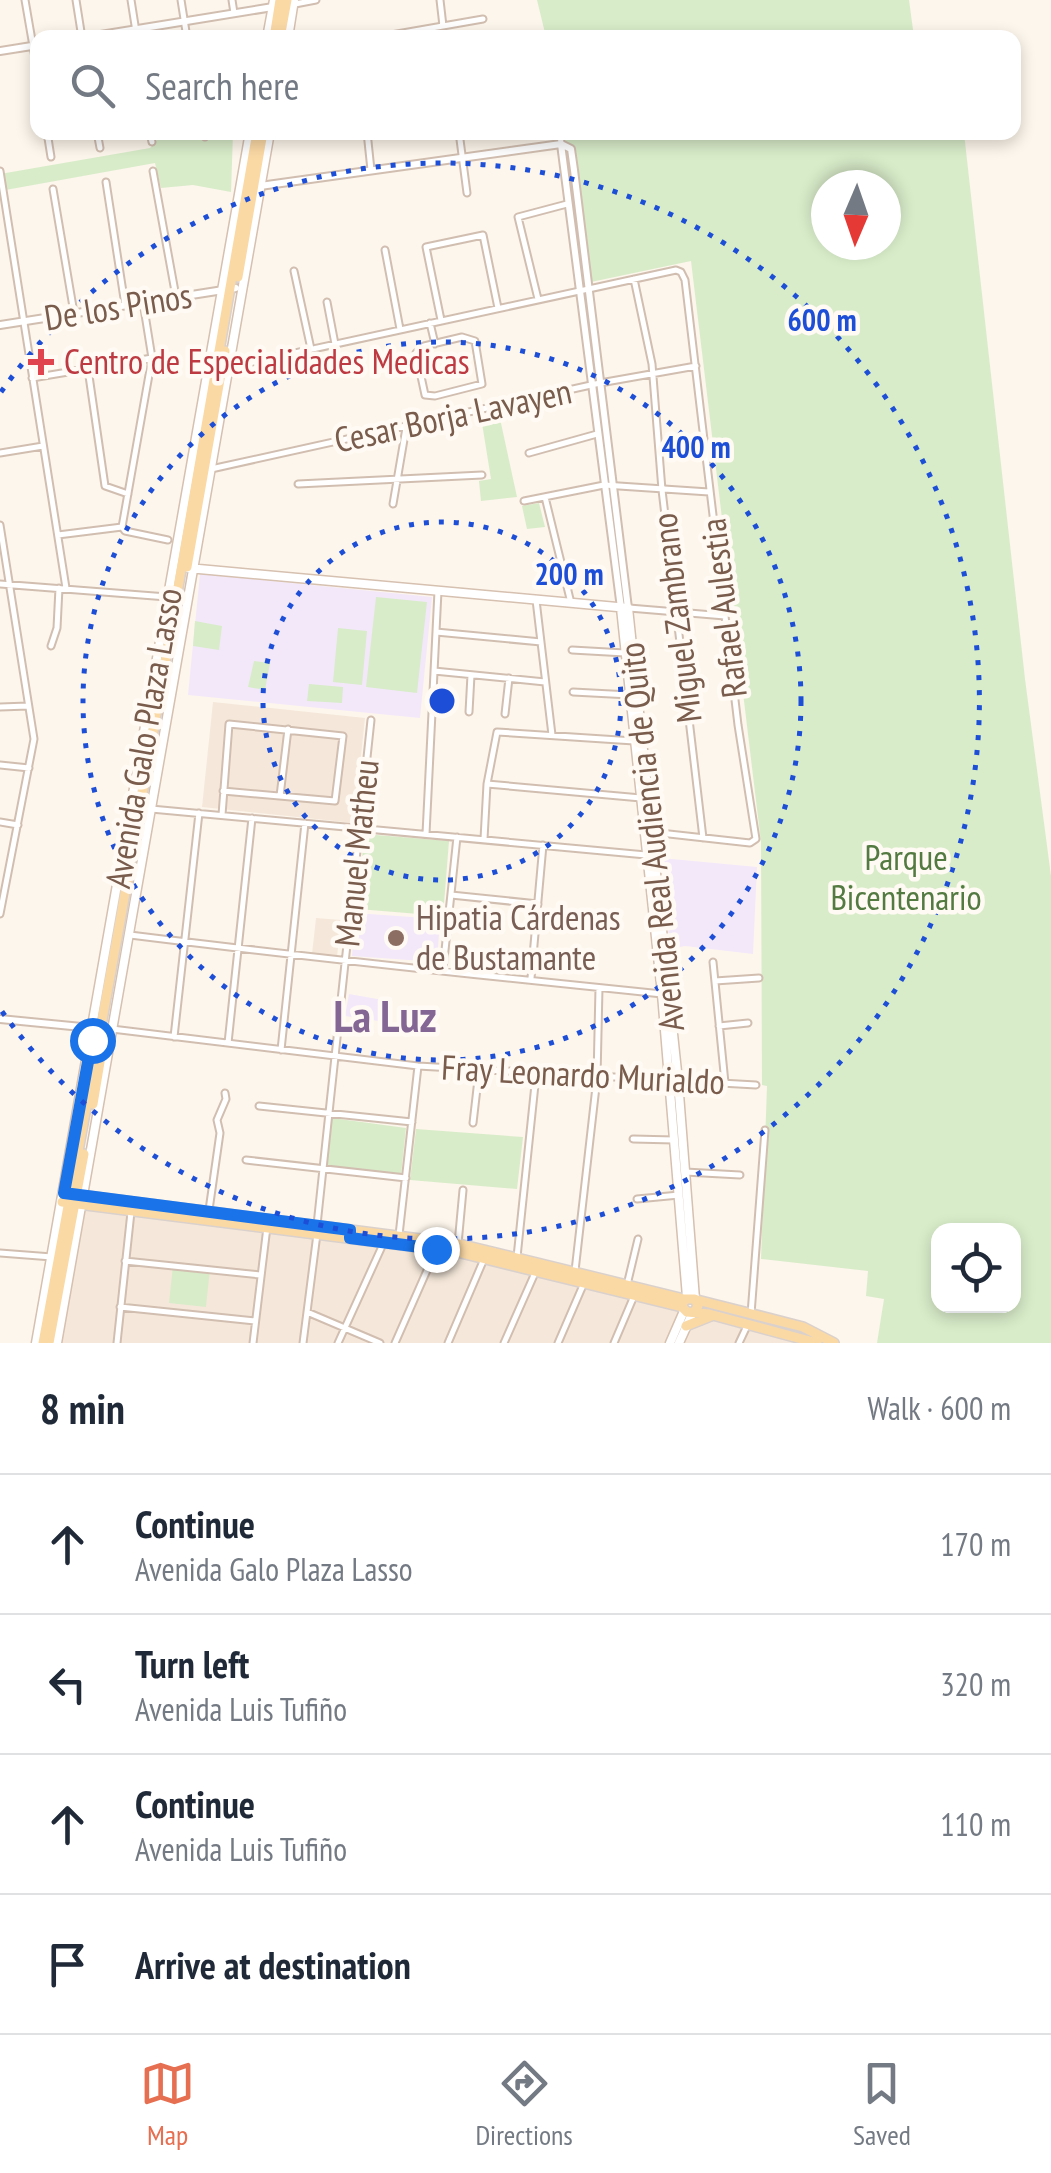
<!DOCTYPE html>
<meta charset="utf-8">
<style>
:root{--surface:#fff;--page:#f6f6f7;--text:#1f2937;--muted:#747a83;--line:#e0e1e3;--accent:#e76f51}
body{margin:0;font-family:"PT Sans Narrow",sans-serif;background:var(--page);color:var(--text)}
.controls{position:absolute;right:30px;bottom:30px;display:grid;overflow:hidden;border-radius:20px;box-shadow:0 5px 15px #0003}
.controls button{width:90px;height:90px;display:grid;place-items:center;padding:0;border:0;border-bottom:2px solid var(--line);background:var(--surface);color:var(--text);font:50px sans-serif}
.compass{position:absolute;left:811px;top:170px;width:90px;height:90px;border-radius:50%;background:var(--surface);box-shadow:0 5px 15px #0003;rotate:182deg}
.stop{position:absolute;width:30px;height:30px;margin:-22px;border:8px solid #1a73e8;border-radius:50%;background:#fff}
.stop.end{background:#1a73e8;border-color:#fff;box-shadow:0 2px 10px #0008}
.list{margin:0;padding:0;list-style:none}
h2{display:flex;justify-content:space-between;align-items:center;height:130px;margin:0;padding:0 40px;font-size:42px}
h2 small{font-size:32px;font-weight:400;color:var(--muted)}
.list li{display:grid;grid-template-columns:65px 1fr auto;gap:30px;align-items:center;box-sizing:border-box;height:140px;padding:0 40px;border-top:2px solid var(--line)}
.list b{display:block;font-size:38px;white-space:nowrap}
.list p{margin:0;font-size:32px;white-space:nowrap;color:var(--muted)}
.list em{font-size:32px;font-style:normal;color:var(--muted)}
.icon{flex:none;width:55px;height:55px;fill:none;stroke:currentColor;stroke-width:2;stroke-linecap:round;stroke-linejoin:round}
.map{position:relative;flex:none;width:1051px;height:1343px;overflow:hidden}
.search{position:absolute;background:var(--surface);box-shadow:0 5px 15px #0003;left:30px;right:30px;top:30px;height:110px;display:flex;align-items:center;gap:25px;box-sizing:border-box;padding:0 35px;border-radius:20px;color:var(--muted);font-size:38px}
.sheet{height:690px;background:var(--surface)}
nav{display:flex;justify-content:space-around;align-items:center;box-sizing:border-box;height:140px;border-top:2px solid var(--line);background:var(--surface);font-size:28px;color:var(--muted)}
nav a{display:grid;justify-items:center;gap:5px}
nav .on{color:var(--accent)}
.map>svg:first-child{display:block}
.residential{fill:#f5e8da}
.education{fill:#f3e8fa}
.green{fill:#d8ecc9;fill-rule:evenodd}
.lines{fill:none;stroke-linecap:round;stroke-linejoin:round}
.minor-casing{stroke:#d1beb0;stroke-width:9}
.tertiary-casing{stroke:#d1beb0;stroke-width:10}
.secondary-casing{stroke:#d6c0b0;stroke-width:11}
.primary-casing{stroke:#dad1cd;stroke-width:12}
.minor{stroke:#fff;stroke-width:5}
.tertiary{stroke:#fff;stroke-width:6}
.secondary{stroke:#fff;stroke-width:8}
.primary{stroke:#fbd9a5;stroke-width:9}
.route{stroke:#1a73e8;stroke-width:12}
.ring{fill:none;stroke:#1d4ed8;stroke-width:5;stroke-dasharray:5 10}
.health-dot{fill:#e0444e;stroke:#fffaf3;stroke-width:4}
.education-dot{fill:#8d6e63;stroke:#fffaf3;stroke-width:4}
.labels{text-anchor:middle;stroke-width:9;stroke-linejoin:round;paint-order:stroke}
.street-label{font-size:35px;fill:#7a5c4d;stroke:#fffaf3}
.health-label{font-size:35px;fill:#be3a42;stroke:#fffaf3;text-anchor:start}
.park-label{font-size:35px;fill:#537a41;stroke:#fffaf3}
.education-label{font-size:35px;fill:#785e54;stroke:#fffaf3;text-anchor:start}
.district-label{font-size:45px;font-weight:bold;fill:#846695;stroke:#fffaf3}
.centre{fill:#1d4ed8;stroke:#fffaf3;stroke-width:5}
.ring-label{font-size:30px;text-anchor:middle;font-weight:bold;fill:#1d4ed8;stroke:#fffaf3;stroke-width:9;stroke-linejoin:round;paint-order:stroke}
</style>
<div class="map">
<svg width="1051" height="1343" viewBox="0 0 1051 1343">
<rect width="100%" height="100%" fill="#fdf6ec"/>
<path class="residential" d="M213,702L365,718L354,823L202,807Z
M316,918L341,920L337,957L312,954Z
M82,1204L457,1252L817,1343H57Z"/>
<path class="education" d="M200,574L432,597L420,718L188,695Z
M661,858L757,867L753,954L685,946L670,949Z
M355,913L440,919L437,962L352,956Z
M349,994L383,1000L385,1022L345,1016Z"/>
<path class="green" d="M537,0H909L914,37H546Z
M203,133H233L231,192L193,185L161,188L155,163L0,191V174L150,148L157,140Z
M564,133H964L1025,679L1051,876V1343H877L884,1299L866,1296L868,1271L761,1259L767,1086L762,1085L761,842L691,261L591,282ZM826,185H886V245H826ZM938,1230H1014V1306H938Z
M499,414L517,497L481,501L479,481L491,479L481,417Z
M539,503L545,527L527,529L522,506Z
M376,597L427,602L417,693L366,687Z
M195,621L222,626L219,650L193,646Z
M338,628L367,631L362,685L333,682Z
M254,661L270,663L265,690L248,687Z
M309,684L343,687L342,703L307,701Z
M364,834L449,841L443,916L358,909Z
M332,1118L406,1128L401,1175L327,1166Z
M416,1129L523,1137L517,1189L410,1180Z
M173,1265L210,1269L206,1307L169,1303Z"/>
<g class="lines">
<g class="minor-casing">
<path id="minor" d="M25,0L38,75
M76,0L82,38
M131,0L137,38
M181,0L187,38
M232,0L234,13
M440,0L443,26
M295,4L316,0
M374,38L483,19
M47,132L51,157
M97,132L100,148
M150,132L152,142
M203,132L205,137
M367,132L371,170
M459,132L467,193
M560,132L561,144
M0,171L66,588
M153,171L176,297
M106,182L125,305
M53,189L74,313
M385,250L400,329
M294,271L311,349
M634,279L652,364L662,490L703,838
M538,299L518,217L567,204
M327,302L335,344
M441,320L426,247L483,235L498,308
M430,323L435,344
M462,337L475,341L482,384L435,396L425,395L416,353L424,346Z
M230,367L676,270L681,272L685,280L738,725L756,839L750,843L651,832
M88,369L105,486L128,494
M32,378L152,358
M0,453L43,446
M529,453L597,434
M211,469L600,383L696,366
M298,484L482,475
M545,497L571,603
M524,501L604,485L709,492
M393,504L406,428
M0,525L34,739L0,914
M122,527L152,358L143,302
M122,527L125,531L168,540
M58,535L122,527
M0,584L167,597
M536,600L552,735
M629,608L725,616
M436,632L541,642
M51,646L57,628L59,588
M572,650L625,653
M434,671L545,682
M573,692L630,695
M0,707L28,706
M469,712L471,675
M505,714L509,678
M0,765L29,768
M487,784L641,798
M280,796L288,729
M151,809L646,855
M222,815L229,724L343,736L335,801L223,791
M0,822L18,825
M426,834L438,591
M484,839L487,784L497,732L634,741
M451,895L538,904
M130,935C307,957 484,976 662,994
M713,962L725,1083
M443,969L457,837
M531,978L543,845
M715,981L759,978
M719,1026L748,1023
M112,1029L418,1066L756,1085
M174,1037L199,813
M228,1043L252,818
M281,1050L305,823
M259,1106L412,1122
M473,1123L479,1071
M633,1139L674,1140
M246,1160L406,1178
M685,1172L740,1175
M637,1199L679,1195
M209,1210L220,1133L217,1120L226,1099L225,1093
M317,1225L371,720
M399,1235L418,1066
M458,1244L463,1190
M0,1253L52,1257
M517,1257L536,1075
M125,1261L260,1275
M575,1271L597,1078L599,988
M627,1285L638,1239
M120,1307L255,1321
M307,1312L380,1343
M751,1314L765,1130
M117,1343L131,1212
M253,1343L267,1227
M303,1343L317,1234
M338,1343L384,1242
M395,1343L436,1250
M448,1343L484,1259
M504,1343L535,1273
M558,1343L584,1283
M614,1343L634,1296
M739,1343L747,1326"/>
</g>
<g class="tertiary-casing">
<path id="tertiary" d="M82,38L273,7
M0,51L38,45
M561,144L571,149L574,170L628,608
M561,144L621,608
M260,186L561,144
M0,325L236,288
M0,1019L92,1028"/>
</g>
<g class="secondary-casing">
<path id="secondary" d="M267,38L274,0
M288,38L294,0
M188,568L628,608L678,1081L695,1299
M621,608L662,994L687,1297
M36,1343L250,132
M57,1343L270,132
M670,1343L684,1311
M679,1343L693,1312"/>
</g>
<g class="primary-casing">
<path id="primary" d="M274,38L280,0
M280,38L287,0
M238,277L263,132
M187,567L225,351
M93,1104L102,1050
M63,1193L459,1244L684,1299
M62,1202L457,1252L682,1307
M697,1300L803,1327L834,1343
M695,1311L698,1306L695,1299H684L682,1307L687,1312L709,1314L817,1343
M686,1326L711,1316
M43,1343L121,916L257,132
M49,1343L84,1154"/>
</g>
<use href="#minor" class="minor"/>
<use href="#tertiary" class="tertiary"/>
<use href="#secondary" class="secondary"/>
<use href="#primary" class="primary"/>
</g>
<g class="lines">
<path class="route" d="M92,1040L64,1193L350,1230V1238L436,1249"/>
</g>
<g class="ring">
<circle cx="442" cy="701" r="179"/>
<circle cx="442" cy="701" r="359"/>
<path d="M1 392A538 538 0 1 1 1 1010"/>
</g>
<path class="health-dot" d="M36 347h10v10h10v10h-10v10h-10v-10h-10v-10h10z"/>
<circle class="education-dot" cx="396" cy="938" r="10"/>
<g class="labels">
<g class="street-label">
<text transform="translate(118 307) rotate(-9)" y="12">De los Pinos</text>
<text transform="translate(453 416) rotate(-12)" y="12">Cesar Borja Lavayen</text>
<text transform="translate(724 608) rotate(-97)" y="12">Rafael Aulestia</text>
<text transform="translate(677 618) rotate(-97)" y="12">Miguel Zambrano</text>
<text transform="translate(144 738) rotate(-80)" y="12">Avenida Galo Plaza Lasso</text>
<text transform="translate(652 837) rotate(-96)" y="12">Avenida Real Audiencia de Quito</text>
<text transform="translate(357 853) rotate(-84)" y="12">Manuel Matheu</text>
<text transform="translate(583 1075) rotate(3)" y="12">Fray Leonardo Murialdo</text>
</g>
<g class="health-label">
<text x="64" y="374">Centro de Especialidades Medicas</text>
</g>
<g class="park-label">
<text x="906" y="870">Parque<tspan x="906" dy="40">Bicentenario</tspan></text>
</g>
<g class="education-label">
<text x="416" y="930">Hipatia Cárdenas<tspan x="416" dy="40">de Bustamante</tspan></text>
</g>
<g class="district-label">
<text x="385" y="1032">La Luz</text>
</g>
</g>
<circle cx="442" cy="701" r="15" class="centre"/>
<g class="ring-label">
<text x="822" y="331">600 m</text>
<text x="696" y="458">400 m</text>
<text x="569" y="585">200 m</text>
</g>
</svg>
<div class="controls">
<button><svg class="icon" aria-label="locate" viewBox="0 0 24 24"><circle cx="12" cy="12" r="6"/><path d="M12 2v4M12 18v4M2 12h4M18 12h4"/></svg></button>
</div>
<svg class="compass" viewBox="-18 -18 36 36"><path d="M0-13l5 13h-10z" fill="#e53935"/><path d="M0 13l5-13h-10z" fill="#747a83"/></svg>
<div class="stop" style="left:92px;top:1040px"></div>
<div class="stop end" style="left:436px;top:1249px"></div>
<div class="search"><svg class="icon" aria-label="search" viewBox="0 0 24 24"><circle cx="10" cy="10" r="6"/><path d="M15 15l6 6"/></svg>Search here</div>
</div>
<section class="sheet">
<h2>8 min<small>Walk · 600 m</small></h2>
<ul class="list">
<li><svg class="icon" aria-label="ahead" viewBox="0 0 24 24"><path d="M12 20V5M6 11l6-6 6 6"/></svg><div><b>Continue</b><p>Avenida Galo Plaza Lasso</p></div><em>170 m</em></li>
<li><svg class="icon" aria-label="left" viewBox="0 0 24 24"><path d="M17 20v-9H6M10 6l-5 5 5 5"/></svg><div><b>Turn left</b><p>Avenida Luis Tufiño</p></div><em>320 m</em></li>
<li><svg class="icon" aria-label="ahead" viewBox="0 0 24 24"><path d="M12 20V5M6 11l6-6 6 6"/></svg><div><b>Continue</b><p>Avenida Luis Tufiño</p></div><em>110 m</em></li>
<li><svg class="icon" aria-label="arrive" viewBox="0 0 24 24"><path d="M6 21V4h12l-3 4 3 4H6"/></svg><div><b>Arrive at destination</b></div></li>
</ul>
</section>
<nav>
<a class="on"><svg class="icon" aria-label="map" viewBox="0 0 24 24"><path d="M3 6l6-2 6 2 6-2v14l-6 2-6-2-6 2zM9 4v14M15 6v14"/></svg>Map</a>
<a><svg class="icon" aria-label="directions" viewBox="0 0 24 24"><path d="M12 3l9 9-9 9-9-9zM9 14v-3h6M13 9l2 2-2 2"/></svg>Directions</a>
<a><svg class="icon" aria-label="saved" viewBox="0 0 24 24"><path d="M7 4h10v16l-5-4-5 4z"/></svg>Saved</a>
</nav>
